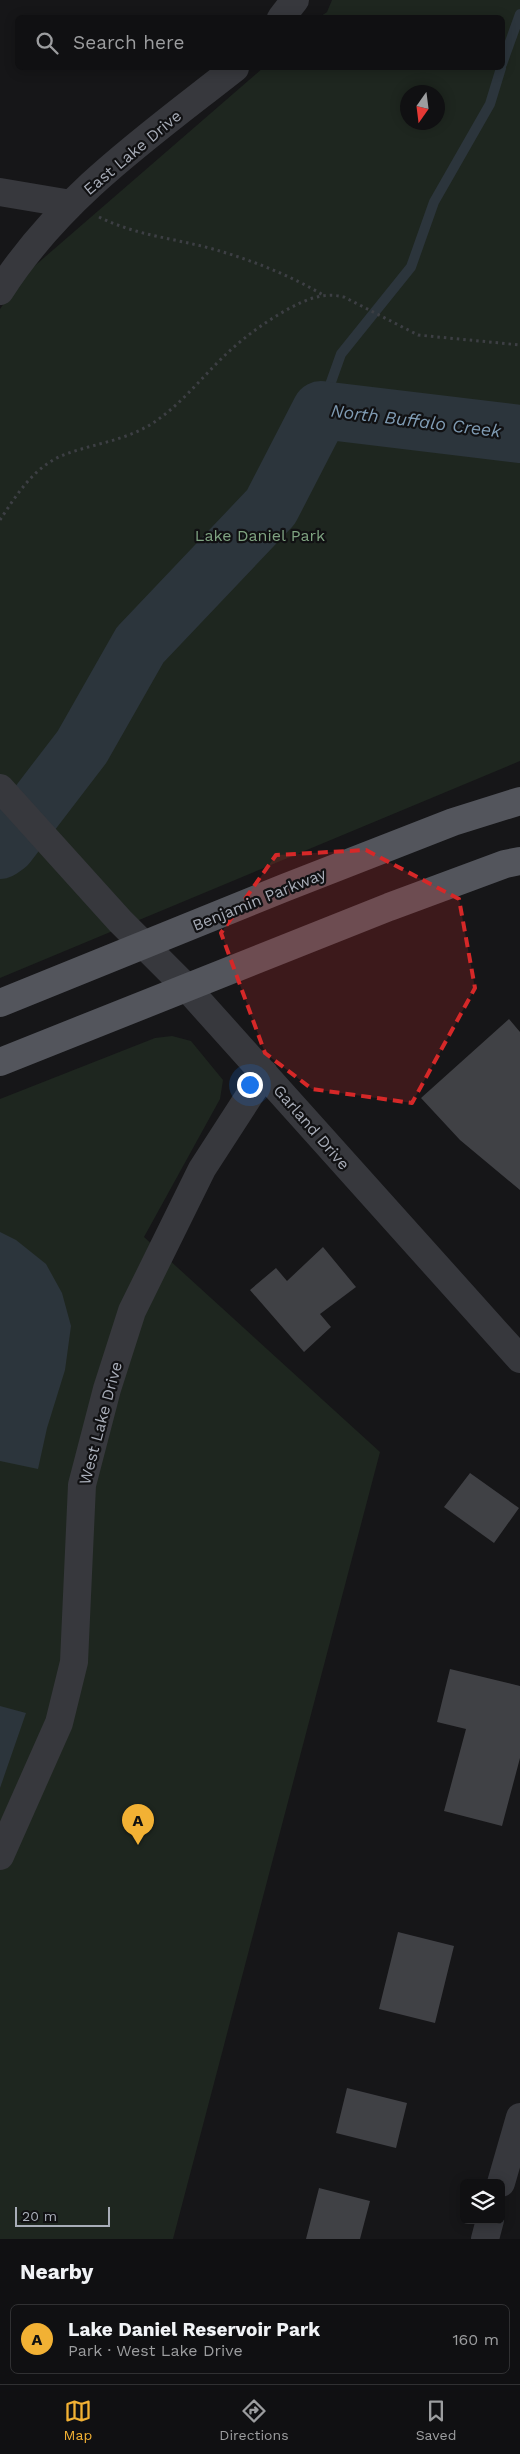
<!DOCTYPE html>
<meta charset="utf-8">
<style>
:root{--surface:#101012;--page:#19191b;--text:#f1f3f6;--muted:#9c9d9f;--line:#303032;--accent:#f2b134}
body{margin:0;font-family:"Work Sans",sans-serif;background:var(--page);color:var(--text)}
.controls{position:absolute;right:15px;bottom:15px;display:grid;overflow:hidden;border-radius:8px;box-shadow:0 2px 12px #0003}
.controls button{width:45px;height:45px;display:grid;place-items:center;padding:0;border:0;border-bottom:1px solid var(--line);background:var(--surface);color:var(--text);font:25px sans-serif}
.compass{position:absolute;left:400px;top:85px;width:45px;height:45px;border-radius:50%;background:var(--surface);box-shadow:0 2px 12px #0003;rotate:194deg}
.scale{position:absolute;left:15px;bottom:12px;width:95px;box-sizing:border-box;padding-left:5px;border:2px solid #a8adb8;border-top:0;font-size:14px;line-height:18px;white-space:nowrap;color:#a8adb8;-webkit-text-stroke:4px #111113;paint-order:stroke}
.you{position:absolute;left:249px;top:1084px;width:18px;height:18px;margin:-12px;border:4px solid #fff;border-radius:50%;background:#1a73e8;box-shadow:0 0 0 8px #1a73e833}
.badge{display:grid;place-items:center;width:32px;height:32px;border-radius:50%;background:var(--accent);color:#111;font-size:16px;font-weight:700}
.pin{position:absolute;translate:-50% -41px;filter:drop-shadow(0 1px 2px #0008)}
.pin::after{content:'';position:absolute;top:26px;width:18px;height:15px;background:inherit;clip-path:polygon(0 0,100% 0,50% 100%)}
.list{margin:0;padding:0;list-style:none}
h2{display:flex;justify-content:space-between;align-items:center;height:65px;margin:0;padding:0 20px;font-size:21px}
h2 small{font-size:16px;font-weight:400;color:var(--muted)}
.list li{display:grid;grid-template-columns:32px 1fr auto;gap:15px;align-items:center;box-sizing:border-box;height:70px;margin:0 10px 10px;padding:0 10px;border:1px solid var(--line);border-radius:8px}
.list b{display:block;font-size:19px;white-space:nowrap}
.list p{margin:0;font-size:16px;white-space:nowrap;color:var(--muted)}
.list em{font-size:16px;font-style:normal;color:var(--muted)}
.icon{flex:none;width:28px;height:28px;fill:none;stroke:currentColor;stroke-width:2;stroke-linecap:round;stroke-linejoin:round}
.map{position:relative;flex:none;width:520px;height:2239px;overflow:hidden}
.search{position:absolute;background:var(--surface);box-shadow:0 2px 12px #0003;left:15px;right:15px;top:15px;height:55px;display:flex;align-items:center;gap:12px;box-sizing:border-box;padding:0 18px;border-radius:8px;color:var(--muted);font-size:19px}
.sheet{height:145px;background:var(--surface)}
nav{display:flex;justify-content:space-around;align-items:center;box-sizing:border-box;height:70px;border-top:1px solid var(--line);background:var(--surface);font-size:14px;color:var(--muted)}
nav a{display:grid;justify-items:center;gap:2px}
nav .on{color:var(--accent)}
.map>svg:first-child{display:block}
.green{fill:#1e261f;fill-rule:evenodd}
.water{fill:#2c353c}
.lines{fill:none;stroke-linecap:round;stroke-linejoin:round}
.stream{stroke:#2c353c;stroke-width:10}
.river{stroke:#2c353c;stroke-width:58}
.building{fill:#404145}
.path{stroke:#3d3f44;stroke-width:3;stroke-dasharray:2.5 4;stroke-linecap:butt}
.minor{stroke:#37383d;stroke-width:28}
.primary{stroke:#53555c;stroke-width:28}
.marked{fill:#d62828;fill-opacity:0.2;stroke:#d62828;stroke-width:4;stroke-dasharray:10 6;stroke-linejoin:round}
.labels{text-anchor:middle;stroke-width:4.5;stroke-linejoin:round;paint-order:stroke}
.street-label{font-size:16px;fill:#a8adb8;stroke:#111113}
.park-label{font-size:16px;fill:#7fa381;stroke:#111113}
.water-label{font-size:18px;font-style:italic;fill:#7f9bb3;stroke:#111113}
</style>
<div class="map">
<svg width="520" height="2239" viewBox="0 0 520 2239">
<rect width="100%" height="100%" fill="#161618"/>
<path class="green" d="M332,0H520V761L0,978V309L23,276L263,68H502V18L320,17L327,12ZM408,92H438V122H408Z
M172,1036L191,1041L223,1080L220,1099L144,1237L380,1452L173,2239H0V1099L155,1038Z"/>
<path class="water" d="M0,1232L16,1240L46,1264L62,1293L71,1326L65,1370L47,1428L38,1469L0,1461Z
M0,1706L26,1713L0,1788Z"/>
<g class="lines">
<path class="stream" d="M502,64L520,14
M321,410L341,354L411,267L434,202L490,104L501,68"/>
<path class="river" d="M0,850L7,845L82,747L140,645L271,507L321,410L520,434"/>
</g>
<path class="building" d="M509,1019L520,1032V1190L460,1140L421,1098Z
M323,1247L356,1287L320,1314L331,1327L304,1352L250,1290L276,1268L287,1281Z
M470,1473L519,1508L494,1543L444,1507Z
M450,1669L520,1686V1758L502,1826L444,1811L466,1729L437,1722Z
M398,1932L454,1946L435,2023L379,2009Z
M347,2088L407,2103L396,2148L336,2133Z
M319,2188L370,2201L360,2239H306Z"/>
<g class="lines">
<path class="path" d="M99,217C138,236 173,238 213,249C251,260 290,275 323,295
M0,520C17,494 35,465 66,454C93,444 122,441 148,426C182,406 205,372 234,347C251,332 270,319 290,308C307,299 324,292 344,297L418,335L520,345"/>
<path class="minor" d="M281,18L295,0
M0,192L71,204
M0,291C59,198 150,135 235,68
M0,788L120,921L187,988L520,1359
M0,1856L59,1723L74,1662L82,1485L107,1389L132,1311L202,1169L264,1073
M501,2183L520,2117
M485,2239L490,2220"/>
<path class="primary" d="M0,1003L284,888L453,822L520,801
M0,1062L389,907L505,864L520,861"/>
</g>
<path class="marked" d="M366,850L459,899L475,988L412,1103L312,1089L265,1053L221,933L276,855Z"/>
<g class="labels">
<g class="street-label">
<text transform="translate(132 152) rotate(-40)" y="6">East Lake Drive</text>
<text transform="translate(259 899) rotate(-22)" y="6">Benjamin Parkway</text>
<text transform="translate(312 1127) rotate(49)" y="6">Garland Drive</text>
<text transform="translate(100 1423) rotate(-75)" y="6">West Lake Drive</text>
</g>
<g class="park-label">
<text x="260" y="541">Lake Daniel Park</text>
</g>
<g class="water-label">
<text transform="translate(416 421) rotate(7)" y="6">North Buffalo Creek</text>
</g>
</g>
</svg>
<div class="controls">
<button><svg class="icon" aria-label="layers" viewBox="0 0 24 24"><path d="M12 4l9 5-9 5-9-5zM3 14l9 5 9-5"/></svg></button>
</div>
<svg class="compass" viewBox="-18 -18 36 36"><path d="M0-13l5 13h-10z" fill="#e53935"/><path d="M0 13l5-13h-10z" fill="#9c9d9f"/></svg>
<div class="scale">20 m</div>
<div class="you"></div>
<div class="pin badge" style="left:138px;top:1845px">A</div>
<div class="search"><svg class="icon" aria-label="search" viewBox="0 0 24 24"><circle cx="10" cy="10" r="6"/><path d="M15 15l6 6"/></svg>Search here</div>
</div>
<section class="sheet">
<h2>Nearby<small></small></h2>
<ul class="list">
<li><span class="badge">A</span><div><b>Lake Daniel Reservoir Park</b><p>Park · West Lake Drive</p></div><em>160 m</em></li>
</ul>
</section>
<nav>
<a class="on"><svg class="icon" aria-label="map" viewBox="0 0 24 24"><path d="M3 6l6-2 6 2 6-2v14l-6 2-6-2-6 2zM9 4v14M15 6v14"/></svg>Map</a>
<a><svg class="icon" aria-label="directions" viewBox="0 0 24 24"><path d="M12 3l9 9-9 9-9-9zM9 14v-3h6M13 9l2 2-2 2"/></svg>Directions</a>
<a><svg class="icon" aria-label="saved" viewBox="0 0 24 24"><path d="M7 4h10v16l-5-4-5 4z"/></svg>Saved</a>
</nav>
